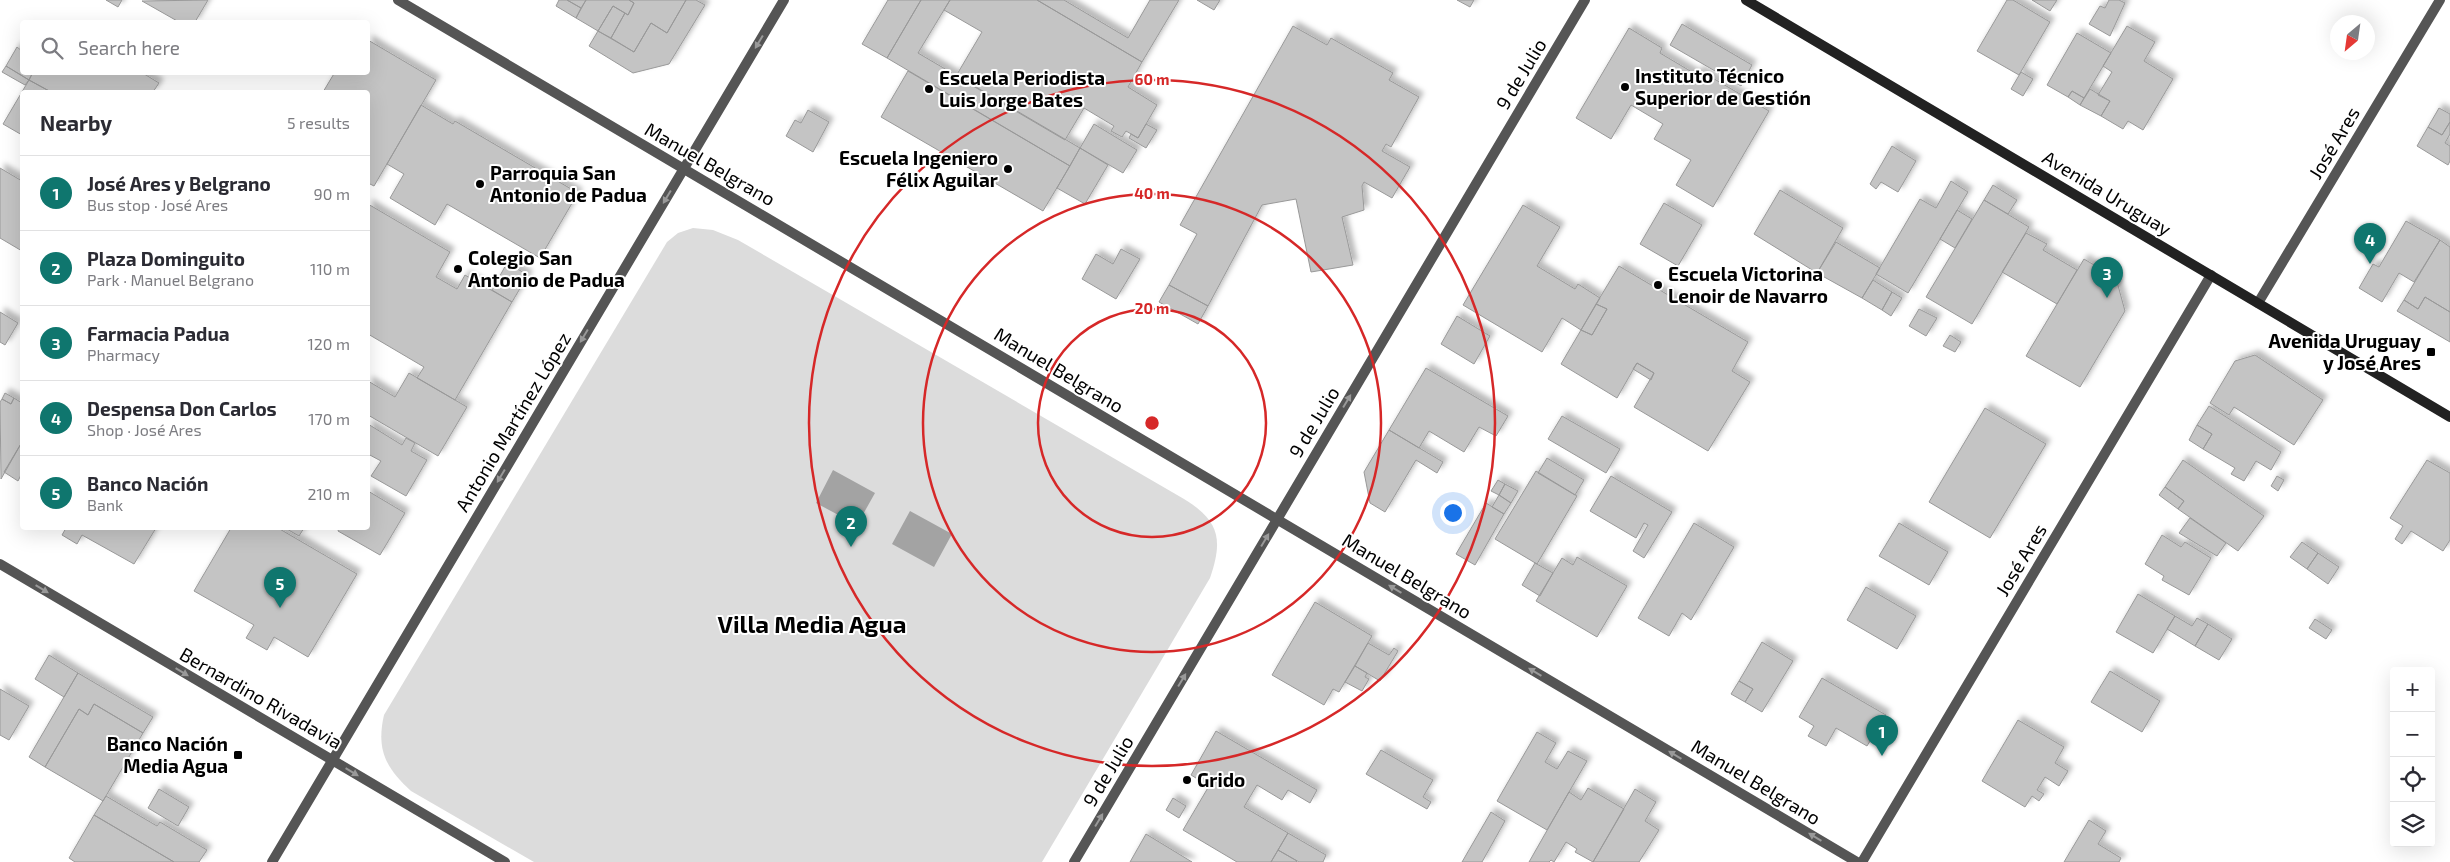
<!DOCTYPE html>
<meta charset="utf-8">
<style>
:root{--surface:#fff;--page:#f2f2f3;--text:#2b2b33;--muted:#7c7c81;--line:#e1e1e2;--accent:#0f766e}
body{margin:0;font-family:"Exo 2",sans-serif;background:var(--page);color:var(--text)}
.controls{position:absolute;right:15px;bottom:15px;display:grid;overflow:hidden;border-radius:5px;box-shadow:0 5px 20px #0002}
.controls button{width:45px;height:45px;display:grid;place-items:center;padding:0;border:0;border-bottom:1px solid var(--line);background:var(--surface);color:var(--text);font:25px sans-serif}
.compass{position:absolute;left:2330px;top:15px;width:45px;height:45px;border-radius:50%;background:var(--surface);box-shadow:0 5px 20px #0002;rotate:209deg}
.you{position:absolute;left:1452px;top:512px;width:18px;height:18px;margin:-12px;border:4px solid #fff;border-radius:50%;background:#1a73e8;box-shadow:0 0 0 8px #1a73e833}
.badge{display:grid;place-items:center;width:32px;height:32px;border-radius:50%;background:var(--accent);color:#fff;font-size:16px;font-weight:700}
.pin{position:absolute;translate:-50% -41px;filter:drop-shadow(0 1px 2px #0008)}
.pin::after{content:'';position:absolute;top:26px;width:18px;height:15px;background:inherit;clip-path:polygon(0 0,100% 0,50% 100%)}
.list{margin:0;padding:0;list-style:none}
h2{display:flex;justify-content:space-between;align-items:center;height:65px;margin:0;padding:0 20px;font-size:21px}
h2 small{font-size:16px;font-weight:400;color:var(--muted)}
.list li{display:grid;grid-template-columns:32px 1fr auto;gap:15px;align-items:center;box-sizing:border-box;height:75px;padding:0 20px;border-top:1px solid var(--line)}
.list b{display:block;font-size:19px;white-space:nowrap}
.list p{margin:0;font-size:16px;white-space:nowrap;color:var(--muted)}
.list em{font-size:16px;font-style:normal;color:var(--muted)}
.icon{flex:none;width:28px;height:28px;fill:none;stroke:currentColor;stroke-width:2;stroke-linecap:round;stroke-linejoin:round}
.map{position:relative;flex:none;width:2450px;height:862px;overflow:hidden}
.search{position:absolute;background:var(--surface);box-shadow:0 5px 20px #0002;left:20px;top:20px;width:350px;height:55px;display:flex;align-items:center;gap:12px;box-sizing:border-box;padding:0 18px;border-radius:5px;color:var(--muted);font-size:19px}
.panel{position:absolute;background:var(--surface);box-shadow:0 5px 20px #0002;left:20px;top:90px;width:350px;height:440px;border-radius:5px}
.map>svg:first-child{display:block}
.green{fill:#dcdcdc}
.water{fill:#a3a3a3}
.building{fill:#c4c4c4;stroke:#999;filter:url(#shadow)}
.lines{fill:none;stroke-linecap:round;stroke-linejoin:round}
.street{stroke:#555;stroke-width:10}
.secondary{stroke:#222;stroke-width:10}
.oneway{fill:#999}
.ring{fill:none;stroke:#d62828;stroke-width:2.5}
.poi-dot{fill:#000;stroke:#fff;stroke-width:2}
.labels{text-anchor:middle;stroke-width:4;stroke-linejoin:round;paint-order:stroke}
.street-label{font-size:19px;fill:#000;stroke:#fff}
.poi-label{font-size:19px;font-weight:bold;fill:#000;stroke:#fff;text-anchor:start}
.district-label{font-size:24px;font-weight:bold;fill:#000;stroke:#fff}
.centre{fill:#d62828;stroke:#fff;stroke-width:2.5}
.ring-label{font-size:15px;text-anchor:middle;font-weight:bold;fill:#d62828;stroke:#fff;stroke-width:4;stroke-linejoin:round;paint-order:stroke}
</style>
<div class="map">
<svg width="2450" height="862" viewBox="0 0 2450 862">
<defs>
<filter id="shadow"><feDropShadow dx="4.5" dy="-4.5" stdDeviation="2.5" flood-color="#0004"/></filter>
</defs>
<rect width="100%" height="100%" fill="#fff"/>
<path class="green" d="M693,228L713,230L738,240L1184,499C1220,521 1223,540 1210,578L1042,862H534L411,791C386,768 376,750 384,715L667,242L678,233Z"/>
<path class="water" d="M833,470L875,493L857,525L816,503Z
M910,511L952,534L934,567L892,544Z"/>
<path class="building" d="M106,0H122L118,7Z
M208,0L195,22H179L142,1Z
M559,0H567L581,8L576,18L556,6Z
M567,0H586L581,8Z
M586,0H629L634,3L628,15L613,6L598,31L576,18Z
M629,0H686L667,33L651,23L634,52L611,38L625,13L628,15L634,3Z
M686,0H696L705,5L669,64L633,73L589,46L598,31L634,52L651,23L667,33Z
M888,0H921L887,58L862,44Z
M921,0H950L918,53L1080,148L1070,166L887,58Z
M950,0H1037L1142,62L1128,87L1157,105L1138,138L1126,131L1122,137L1111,131L1114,126L1084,108L1065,140L956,76L982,32L944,10Z
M1037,0H1064L1128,38L1150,0H1179L1142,62Z
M1197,0H1220L1214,10Z
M1457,0H1474L1470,7Z
M2007,0H2013L2050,22L2019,75L1977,51Z
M2032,0H2057L2050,11Z
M2109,0H2119L2125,3L2110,36L2089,24L2100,6L2105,8Z
M613,6L625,13L611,38L598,31Z
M1682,24L1752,65L1741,86L1670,45Z
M1293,26L1327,45L1331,38L1393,73L1389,80L1419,97L1391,147L1386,144L1382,151L1410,167L1392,198L1364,182L1362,186L1364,210L1342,217L1353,265L1311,272L1296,199L1262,205L1208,306L1169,285L1197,234L1180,225Z
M2127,26L2155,42L2144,61L2173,79L2143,130L2128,121L2123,129L2101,116L2110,101L2098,95L2112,72L2103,66Z
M1629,28L1662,48L1660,53L1697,75L1699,70L1769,111L1713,207L1676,185L1691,160L1654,139L1663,124L1631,105L1611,139L1576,118Z
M2077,33L2111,53L2084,98L2072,91L2068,97L2047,85Z
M368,40L436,80L374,186L368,183V92H323L335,72H368Z
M17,47L22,51V72H33L29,80L6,66Z
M6,66L29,80L25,85L2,72Z
M908,71L1070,166L1043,211L881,117Z
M33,72H141L159,83L153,92H51L29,80Z
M2021,72L2033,79L2023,96L2011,89Z
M29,80L51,92H22V135L3,124Z
M2090,89L2110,101L2101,116L2080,105Z
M2072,91L2084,98L2080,105L2068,97Z
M421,105L453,124L455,121L578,193L540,258L447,204L435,225L390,198L404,174L387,164Z
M2439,108L2450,114V122L2442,135L2428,127Z
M808,110L829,122L813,152L786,136L795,120L801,123Z
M2450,122V134L2445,143L2450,146V161L2448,165L2417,146L2428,127L2442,135Z
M1094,124L1137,150L1123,173L1080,148Z
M1146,124L1157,130L1146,148L1129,138L1131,134L1138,138Z
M1892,146L1916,161L1898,192L1881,182L1876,189L1870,184Z
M1080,148L1108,165L1085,204L1057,188Z
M0,168L22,181V251L0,238Z
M1951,181L1968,192L1908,293L1876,274L1920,199L1936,208Z
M1993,185L2017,200L2008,214L1984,200Z
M1780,190L1843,228L1817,273L1754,234Z
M1984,200L2029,227L1972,324L1926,297Z
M1664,203L1702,225L1678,266L1640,244Z
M368,204L450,252L436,277L457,289L465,275L512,302L455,400L417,378L424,367L368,334Z
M1523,205L1560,227L1537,266L1575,289L1578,284L1600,298L1581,330L1562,318L1542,352L1463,305Z
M1957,210L1972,219L1955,248L1940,239Z
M2406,221L2440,240L2414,282L2399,273L2382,302L2359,288L2373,264L2379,267Z
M2026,233L2047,244L2043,250L2077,270L2057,304L2002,272Z
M2440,240L2450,247V312L2425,297L2418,309L2404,300Z
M1836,242L1880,268L1862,298L1817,273Z
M1121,249L1140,259L1116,299L1082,279L1096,254L1113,264Z
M2084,259L2116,278L2125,311L2080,387L2026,356Z
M507,263L528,275L512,302L492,290Z
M1619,266L1748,342L1732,371L1750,382L1708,451L1634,407L1654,373L1637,363L1617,398L1561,364L1581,330L1592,335L1607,309L1596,304Z
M1873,280L1892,292L1882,310L1862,298Z
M1169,285L1208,306L1198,324L1159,302Z
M1892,292L1902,298L1891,316L1882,310Z
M2425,297L2450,312V342L2397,311L2404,300L2418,309Z
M1596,304L1607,309L1592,335L1581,330Z
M1919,309L1937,318L1926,336L1909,326Z
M0,312L18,323L5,345L0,342Z
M1457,316L1490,336L1474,364L1441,344Z
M1950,335L1961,342L1955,352L1943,346Z
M2255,355L2323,400L2294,445L2234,407L2229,415L2210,403L2235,361Z
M1637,363L1654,373L1651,380L1633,369Z
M1426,368L1508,416L1496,436L1479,427L1464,452L1429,431L1419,448L1389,430Z
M409,373L467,407L438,456L368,415V381L395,397Z
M5,393L14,398L11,404L2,399Z
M14,398L22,403V442L1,479L0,402L2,399L11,404Z
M2209,406L2281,452L2271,470L2256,461L2244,481L2231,474L2235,468L2203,449L2212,434L2197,425Z
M1985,408L2046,444L1990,538L1929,502Z
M1562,416L1620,449L1606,473L1548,439Z
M368,424L402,445L406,438L415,443L411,451L427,460L406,496L371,476L381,461L368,454Z
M2197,425L2212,434L2203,449L2189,440Z
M1389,430L1443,462L1437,473L1416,460L1385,512L1370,503L1364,472Z
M22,442V473L18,481L4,472Z
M1547,458L1584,480L1575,495L1538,473Z
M2183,460L2264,516L2238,551L2178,509L2184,501L2165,487Z
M2427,460L2450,473V540L2443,551L2411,531L2402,544L2395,539L2403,526L2390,518Z
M1536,471L1577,496L1537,564L1495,539Z
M1611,476L1672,512L1644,558L1633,551L1648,525L1644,523L1636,538L1590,511Z
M2277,476L2284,480L2278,491L2271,486Z
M1498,480L1505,484L1499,495L1491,491Z
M1505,484L1518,491L1511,503L1499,495Z
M2165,487L2184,501L2178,509L2159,495Z
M368,491L405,513L380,555L338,531L339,528H368Z
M1499,495L1511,503L1504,514L1492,507Z
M1486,503L1504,514L1475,565L1456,554Z
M2190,518L2226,543L2217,556L2179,533Z
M1694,523L1734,547L1691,620L1682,613L1669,636L1638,618Z
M1899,523L1948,552L1929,585L1879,556Z
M66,528H156L134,564L82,535L77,544L62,535Z
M231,528H278L357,574L308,657L274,637L267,650L246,638L254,625L194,591Z
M285,528H304L299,536Z
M2162,535L2181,547L2185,542L2211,558L2189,595L2162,580L2164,576L2145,564Z
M2302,542L2318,553L2307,569L2290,557Z
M2318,553L2339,567L2328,584L2307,569Z
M1577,557L1627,586L1597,637L1536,601L1562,558L1573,565Z
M1535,563L1553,573L1540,596L1522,585Z
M1866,587L1916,616L1897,649L1847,620Z
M2138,594L2175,616L2153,653L2116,632Z
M1315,602L1372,636L1339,692L1333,689L1324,705L1272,675Z
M2175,616L2192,626L2197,618L2208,624L2195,646L2167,629Z
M2315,619L2332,630L2326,639L2309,628Z
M2208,624L2232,639L2219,660L2195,646Z
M1762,642L1793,661L1762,712L1745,702L1753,689L1739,681Z
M1368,643L1389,655L1394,648L1398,651L1380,681L1355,666Z
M49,655L78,673L64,697L35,679Z
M1355,666L1367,673L1365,677L1369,679L1362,691L1345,682Z
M2110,671L2160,701L2142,732L2091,702Z
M78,673L153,717L143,733L94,704L88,715L79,709L45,767L29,757Z
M1822,678L1886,715L1867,746L1836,728L1826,746L1808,736L1814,726L1799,717Z
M1739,681L1753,689L1745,702L1731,694Z
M0,689L29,706L9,740L0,735Z
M94,704L143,733L103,801L45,767L79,709L88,715Z
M2018,720L2064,747L2055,763L2068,771L2059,786L2045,777L2037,790L2044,794L2039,801L2032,796L2025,807L1982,781Z
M1216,731L1317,790L1310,803L1288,790L1282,800L1257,785L1244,807L1288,833L1271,862H1237L1183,830L1209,786L1191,775Z
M1537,732L1556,743L1545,762L1557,769L1568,751L1587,761L1547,830L1497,801Z
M1381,750L1433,780L1423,797L1431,802L1427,809L1366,774Z
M1588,788L1624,809L1593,862L1575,852L1577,849L1566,842L1554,862L1551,860L1549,862H1529L1569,792L1581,800Z
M159,789L189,807L178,826L148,808Z
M1635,789L1656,802L1645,821L1659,830L1639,862H1593Z
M106,796L157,826L160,822L207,850L199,862H174L94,815Z
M1173,798L1186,806L1179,818L1166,810Z
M1491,812L1505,821L1482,862H1462Z
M94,815L174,862H75L69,858Z
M2089,820L2106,831L2098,844L2121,858L2119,862H2064Z
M1288,833L1326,855L1323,862H1299L1278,850Z
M1146,834L1192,862H1130Z
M1278,850L1297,861L1296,862H1271Z"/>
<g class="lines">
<path class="street" d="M398,0L1857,862
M2258,303L2440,0
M0,564L505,862
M272,862L784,0
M1074,862L1585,0
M1862,862L2211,275"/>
<path class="secondary" d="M1746,0L2450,417"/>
</g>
<defs><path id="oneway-solid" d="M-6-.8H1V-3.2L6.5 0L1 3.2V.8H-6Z" transform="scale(1.25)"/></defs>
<g class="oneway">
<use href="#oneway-solid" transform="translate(759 42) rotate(121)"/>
<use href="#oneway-solid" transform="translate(667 197) rotate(121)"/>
<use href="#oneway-solid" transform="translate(584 336) rotate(121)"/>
<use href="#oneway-solid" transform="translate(1347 401) rotate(-59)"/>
<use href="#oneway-solid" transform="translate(501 476) rotate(121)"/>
<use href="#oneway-solid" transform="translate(1265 540) rotate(-59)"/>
<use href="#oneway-solid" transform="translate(42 589) rotate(31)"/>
<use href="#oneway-solid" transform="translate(1395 589) rotate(-149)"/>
<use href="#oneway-solid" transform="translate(182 672) rotate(31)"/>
<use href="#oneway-solid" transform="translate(1535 672) rotate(-149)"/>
<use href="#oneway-solid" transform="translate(1182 680) rotate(-59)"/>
<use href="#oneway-solid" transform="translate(1675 755) rotate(-149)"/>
<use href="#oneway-solid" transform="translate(352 772) rotate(31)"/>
<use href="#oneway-solid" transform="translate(1099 820) rotate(-59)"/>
<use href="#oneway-solid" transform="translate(1815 837) rotate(-149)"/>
</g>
<g class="ring">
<circle cx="1152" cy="423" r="114"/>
<circle cx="1152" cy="423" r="229"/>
<circle cx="1152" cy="423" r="343"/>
</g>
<g class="poi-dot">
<circle cx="1625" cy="87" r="5"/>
<circle cx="929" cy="89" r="5"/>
<circle cx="1008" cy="169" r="5"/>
<circle cx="480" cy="184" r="5"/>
<circle cx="458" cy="269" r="5"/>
<circle cx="1658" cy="285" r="5"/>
<rect x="2426" y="347" width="10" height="10" rx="2.5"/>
<rect x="233" y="750" width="10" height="10" rx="2.5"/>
<circle cx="1187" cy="780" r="5"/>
</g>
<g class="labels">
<g class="street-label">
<text transform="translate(1521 74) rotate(-59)" y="7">9 de Julio</text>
<text transform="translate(2334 143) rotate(-59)" y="7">José Ares</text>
<text transform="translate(710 164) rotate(30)" y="7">Manuel Belgrano</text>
<text transform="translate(2107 193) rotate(31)" y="7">Avenida Uruguay</text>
<text transform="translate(1059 370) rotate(31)" y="7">Manuel Belgrano</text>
<text transform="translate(513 422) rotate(-59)" y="7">Antonio Martínez López</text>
<text transform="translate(1314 422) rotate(-59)" y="7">9 de Julio</text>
<text transform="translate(2021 560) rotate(-59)" y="7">José Ares</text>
<text transform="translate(1407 576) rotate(31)" y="7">Manuel Belgrano</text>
<text transform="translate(261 698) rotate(30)" y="7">Bernardino Rivadavia</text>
<text transform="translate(1108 771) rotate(-59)" y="7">9 de Julio</text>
<text transform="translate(1756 782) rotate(31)" y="7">Manuel Belgrano</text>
</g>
<g class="poi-label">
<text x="1635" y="83">Instituto Técnico<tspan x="1635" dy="22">Superior de Gestión</tspan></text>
<text x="939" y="85">Escuela Periodista<tspan x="939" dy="22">Luis Jorge Bates</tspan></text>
<text x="998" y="165" text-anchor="end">Escuela Ingeniero<tspan x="998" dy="22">Félix Aguilar</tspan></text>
<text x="490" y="180">Parroquia San<tspan x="490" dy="22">Antonio de Padua</tspan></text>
<text x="468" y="265">Colegio San<tspan x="468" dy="22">Antonio de Padua</tspan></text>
<text x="1668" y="281">Escuela Victorina<tspan x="1668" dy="22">Lenoir de Navarro</tspan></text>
<text x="2421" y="348" text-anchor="end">Avenida Uruguay<tspan x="2421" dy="22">y José Ares</tspan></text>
<text x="228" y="751" text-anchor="end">Banco Nación<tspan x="228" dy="22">Media Agua</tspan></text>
<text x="1197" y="787">Grido</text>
</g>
<g class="district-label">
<text x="812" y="633">Villa Media Agua</text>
</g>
</g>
<circle cx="1152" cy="423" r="8" class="centre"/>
<g class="ring-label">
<text x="1152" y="85">60 m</text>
<text x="1152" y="199">40 m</text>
<text x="1152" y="314">20 m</text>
</g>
</svg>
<div class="controls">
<button>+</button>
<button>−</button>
<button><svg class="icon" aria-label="locate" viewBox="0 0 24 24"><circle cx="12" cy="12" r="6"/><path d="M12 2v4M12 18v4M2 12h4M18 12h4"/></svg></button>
<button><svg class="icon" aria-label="layers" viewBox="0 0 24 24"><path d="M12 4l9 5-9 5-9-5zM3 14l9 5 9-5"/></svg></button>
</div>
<svg class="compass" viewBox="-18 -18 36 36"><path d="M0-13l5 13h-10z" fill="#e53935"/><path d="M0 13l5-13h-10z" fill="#7c7c81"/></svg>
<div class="you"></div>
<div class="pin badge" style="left:1882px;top:756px">1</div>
<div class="pin badge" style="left:851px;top:547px">2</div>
<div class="pin badge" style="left:2107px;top:298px">3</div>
<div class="pin badge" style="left:2370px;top:264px">4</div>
<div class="pin badge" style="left:280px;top:608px">5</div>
<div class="search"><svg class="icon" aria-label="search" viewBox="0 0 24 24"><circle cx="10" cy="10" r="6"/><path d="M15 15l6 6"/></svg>Search here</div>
<section class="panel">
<h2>Nearby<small>5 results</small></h2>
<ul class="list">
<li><span class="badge">1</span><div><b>José Ares y Belgrano</b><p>Bus stop · José Ares</p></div><em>90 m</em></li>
<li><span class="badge">2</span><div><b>Plaza Dominguito</b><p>Park · Manuel Belgrano</p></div><em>110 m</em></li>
<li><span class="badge">3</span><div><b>Farmacia Padua</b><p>Pharmacy</p></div><em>120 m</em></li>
<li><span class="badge">4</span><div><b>Despensa Don Carlos</b><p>Shop · José Ares</p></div><em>170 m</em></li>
<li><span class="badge">5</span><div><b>Banco Nación</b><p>Bank</p></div><em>210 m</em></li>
</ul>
</section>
</div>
